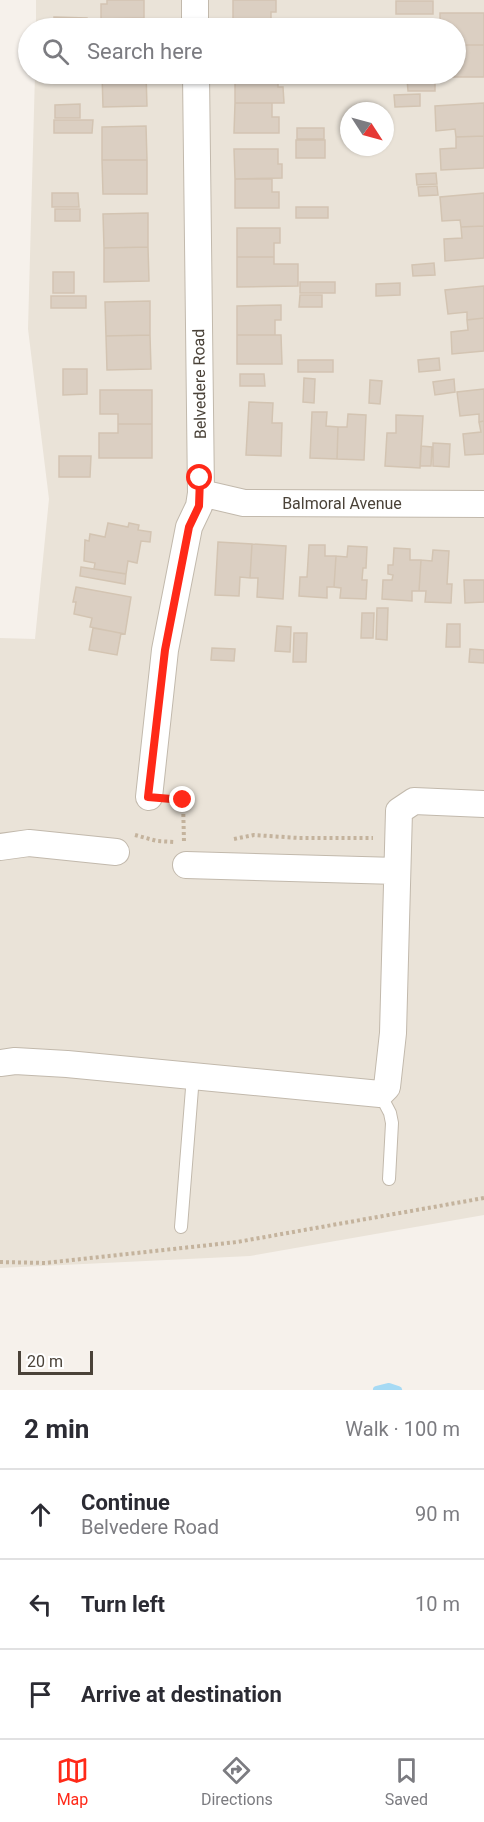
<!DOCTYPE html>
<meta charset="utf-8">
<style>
:root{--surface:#fff;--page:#f7f7f7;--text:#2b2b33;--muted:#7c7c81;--line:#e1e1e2;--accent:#ff2918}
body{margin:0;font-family:Roboto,sans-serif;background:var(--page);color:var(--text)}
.compass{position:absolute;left:340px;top:102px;width:54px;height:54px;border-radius:50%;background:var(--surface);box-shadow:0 2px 4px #0004;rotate:126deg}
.scale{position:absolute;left:18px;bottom:15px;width:75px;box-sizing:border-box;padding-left:6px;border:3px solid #4a4238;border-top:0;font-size:16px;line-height:21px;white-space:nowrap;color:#4a4238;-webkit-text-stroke:4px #fff;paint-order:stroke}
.stop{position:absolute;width:18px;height:18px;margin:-14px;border:4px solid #ff2918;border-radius:50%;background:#fff}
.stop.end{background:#ff2918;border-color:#fff;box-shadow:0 2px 6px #0008}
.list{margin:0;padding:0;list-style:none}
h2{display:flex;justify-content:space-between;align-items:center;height:78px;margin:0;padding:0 24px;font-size:26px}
h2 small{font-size:20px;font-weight:400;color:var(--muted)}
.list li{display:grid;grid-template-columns:39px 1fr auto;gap:18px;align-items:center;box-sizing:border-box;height:90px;padding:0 24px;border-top:2px solid var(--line)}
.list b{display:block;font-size:22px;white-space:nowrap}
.list p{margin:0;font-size:20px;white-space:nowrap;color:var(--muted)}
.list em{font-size:20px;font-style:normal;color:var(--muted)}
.icon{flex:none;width:33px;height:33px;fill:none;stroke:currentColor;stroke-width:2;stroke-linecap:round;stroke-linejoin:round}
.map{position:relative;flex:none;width:484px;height:1390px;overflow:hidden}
.search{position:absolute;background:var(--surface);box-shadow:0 2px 4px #0004;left:18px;right:18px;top:18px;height:66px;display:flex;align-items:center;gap:15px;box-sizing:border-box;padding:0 21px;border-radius:33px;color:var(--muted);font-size:22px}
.sheet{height:348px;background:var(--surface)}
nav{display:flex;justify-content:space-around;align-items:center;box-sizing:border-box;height:84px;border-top:2px solid var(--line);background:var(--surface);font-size:16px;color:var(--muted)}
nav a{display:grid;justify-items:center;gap:3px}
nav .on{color:var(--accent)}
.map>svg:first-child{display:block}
.residential{fill:#eae3d8;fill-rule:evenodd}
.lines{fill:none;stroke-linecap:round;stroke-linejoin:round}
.stream{stroke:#a6daf4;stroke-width:8}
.building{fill:#dbcfc2;stroke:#d3c4b2;stroke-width:1.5}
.service-casing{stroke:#c2b9ac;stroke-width:14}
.minor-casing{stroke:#c2b9ac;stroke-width:28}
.path{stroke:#c4b39d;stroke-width:4;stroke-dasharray:3 3;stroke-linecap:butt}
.service{stroke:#fff;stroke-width:12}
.minor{stroke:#fff;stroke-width:26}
.route{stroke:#ff2918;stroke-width:8}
.labels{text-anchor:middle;stroke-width:4.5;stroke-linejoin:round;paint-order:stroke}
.street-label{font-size:16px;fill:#4a4238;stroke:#fff}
</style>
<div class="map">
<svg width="484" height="1390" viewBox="0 0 484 1390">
<rect width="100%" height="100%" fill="#f6f1eb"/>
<path class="residential" d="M36,0H484V1215L250,1256L0,1268V638L35,639L49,499L28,329L35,74H456V28H36ZM349,111H385V147H349Z"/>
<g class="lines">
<path class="stream" d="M377,1390L389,1387L398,1390"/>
</g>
<path class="building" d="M107,0H144V18L101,19V4H107Z
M233,0H276V12H271V26H233Z
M396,1H433V14H396Z
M440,13H484V45H456V28H440Z
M54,17L87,18V28H54Z
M233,26H271V28H233Z
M456,45H484V77H440V74H456Z
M102,74H146L147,106L103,107Z
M235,74H278V87H283L284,103H235Z
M301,74H328V77H301Z
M435,78V91H408L407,79Z
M420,94V106L395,107L394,95Z
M235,103H272V117H279V133H234Z
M484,103V136L456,137L455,129L436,131L435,106Z
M80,104V118H55V105Z
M54,120H93L92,133H54Z
M146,126L147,160H102V127Z
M297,128H324V139H297Z
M484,136V168L441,170L440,149L456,148V137Z
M296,140H325V158H296Z
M234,149H278V164H282V178L235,179Z
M102,160H147V194H103Z
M436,173L437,184L417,185L416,174Z
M235,179H272V192H279V208H235Z
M437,186L438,195L419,196L418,187Z
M52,193H78L79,207H52Z
M484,193V226L461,227L460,220L442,221L440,197Z
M296,207H328V218H296Z
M55,209H80V221H55Z
M148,213V247L104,248L103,214Z
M484,226V258L445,261L444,239L462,238L461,227Z
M237,228H280V243H274V257H237Z
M148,247L149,281L104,282V248Z
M237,257H274V264H298V286L237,287Z
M434,263L435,275L413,276L412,265Z
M53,272H74V293H53Z
M300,282H335V293H300Z
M400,283V295L376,296V284Z
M484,286V318L467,320V312L448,314L445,290Z
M300,295H322V307H299Z
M51,296H86V308H51Z
M150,301V335L106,336L105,302Z
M281,305V320H275V335H237V306Z
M484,318V351L452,354L451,332L468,330L467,320Z
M150,335L151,369L107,370L106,336Z
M237,335H281L282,364H237Z
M439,358L440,370L419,372L418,360Z
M298,360H333V372H298Z
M63,369H87V394L63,395Z
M240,374H264L265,386H240Z
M304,378L315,379L314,403L303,402Z
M454,379L455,392L435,395L433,382Z
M370,380L382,381L380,404L369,403Z
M484,389V421L479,422V414L460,416L457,392Z
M100,390H152V424H118V414H100Z
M249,402L273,403L272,423H282L281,456L246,455Z
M312,412H327L326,426L338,427L337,459L310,458Z
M348,414L366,415L364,460L337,459L338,427H347Z
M396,415L423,416L420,468L385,466L387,433H396Z
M484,421V454L465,455L463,434L481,432L479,422Z
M118,424H152V458H99V433H118Z
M433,443L450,444L449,467L433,466Z
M421,446L432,447L431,466H420Z
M59,456H91L90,477H59Z
M108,523L128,527L129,523L139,525L138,530L151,532L150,542L141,541L137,563L128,561L126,574L94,569L95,563L84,561L85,540L89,541L90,534L105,537Z
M218,542L252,544L250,578L240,577L239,596L215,595Z
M252,544L286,546L283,599L257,597L258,578H250Z
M309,545H325V556H336L334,587H327V598L299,596L300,577H307Z
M348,546L367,547L366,568H363L362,580H367L366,599L340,598L341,588L334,587L336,556L347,557Z
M394,548L410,549V560H421L419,591H412V601L382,599L383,580H392L393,575L388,574V565H393Z
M433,550L449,551L447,584H452L451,603L425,602L426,591H419L421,560L432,561Z
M81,567L126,574L125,584L80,576Z
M464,580H484V602L465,603Z
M76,587L131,597L125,634L90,627L92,618L74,614L76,602H73Z
M377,608H388L387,640L376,639Z
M362,613H374L373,638H361Z
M447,624H460V647H446Z
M277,626L291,627L290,652L275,651Z
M93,628L121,633L117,655L89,650Z
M294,633H307L306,662H293Z
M212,648L235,649L234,661L211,660Z
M470,649L484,650V663L469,662Z"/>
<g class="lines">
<g class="service-casing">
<path id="service" d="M380,1094L390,1113L392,1123L389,1179
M181,1227L193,1076"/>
</g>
<g class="minor-casing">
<path id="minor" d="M195,0V28
M201,493L244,503L484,504
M149,797L165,650L189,527L199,506L201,493L196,74
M0,847L29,843L116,852
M186,865L397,871
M0,1063L15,1061L67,1064L380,1094L387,1087L393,1033L399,811L414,801L484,804"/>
</g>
<path class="path" d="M173,799L183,800L184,842
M135,835L157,841L174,842
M234,839L254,835L299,838H373
M0,1262L45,1263L237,1242L484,1198"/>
<use href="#service" class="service"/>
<use href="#minor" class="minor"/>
</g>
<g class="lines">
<path class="route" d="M183,800L148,797L165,650L189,527L199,506L200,478"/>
</g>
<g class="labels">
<g class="street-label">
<text transform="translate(199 384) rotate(-91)" y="6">Belvedere Road</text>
<text x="342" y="509">Balmoral Avenue</text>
</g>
</g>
</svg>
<svg class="compass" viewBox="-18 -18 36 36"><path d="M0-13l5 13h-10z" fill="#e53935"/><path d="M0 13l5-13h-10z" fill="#7c7c81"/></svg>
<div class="scale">20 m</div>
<div class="stop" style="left:200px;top:478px"></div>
<div class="stop end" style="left:183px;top:800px"></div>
<div class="search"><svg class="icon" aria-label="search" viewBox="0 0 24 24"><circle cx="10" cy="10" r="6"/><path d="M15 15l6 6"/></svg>Search here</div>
</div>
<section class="sheet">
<h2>2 min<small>Walk · 100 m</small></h2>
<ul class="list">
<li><svg class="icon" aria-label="ahead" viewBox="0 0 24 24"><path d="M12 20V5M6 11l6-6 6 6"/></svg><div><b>Continue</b><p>Belvedere Road</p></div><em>90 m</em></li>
<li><svg class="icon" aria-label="left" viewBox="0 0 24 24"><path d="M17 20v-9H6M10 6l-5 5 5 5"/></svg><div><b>Turn left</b></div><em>10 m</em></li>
<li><svg class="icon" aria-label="arrive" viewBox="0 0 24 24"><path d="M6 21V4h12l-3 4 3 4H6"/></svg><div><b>Arrive at destination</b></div></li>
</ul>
</section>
<nav>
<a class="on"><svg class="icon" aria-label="map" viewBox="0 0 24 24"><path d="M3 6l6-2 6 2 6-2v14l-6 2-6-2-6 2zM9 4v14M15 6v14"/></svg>Map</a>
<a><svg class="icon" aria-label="directions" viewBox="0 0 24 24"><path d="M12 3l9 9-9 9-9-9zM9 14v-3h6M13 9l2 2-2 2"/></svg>Directions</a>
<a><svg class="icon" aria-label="saved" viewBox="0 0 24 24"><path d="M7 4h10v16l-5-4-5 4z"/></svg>Saved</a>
</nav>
